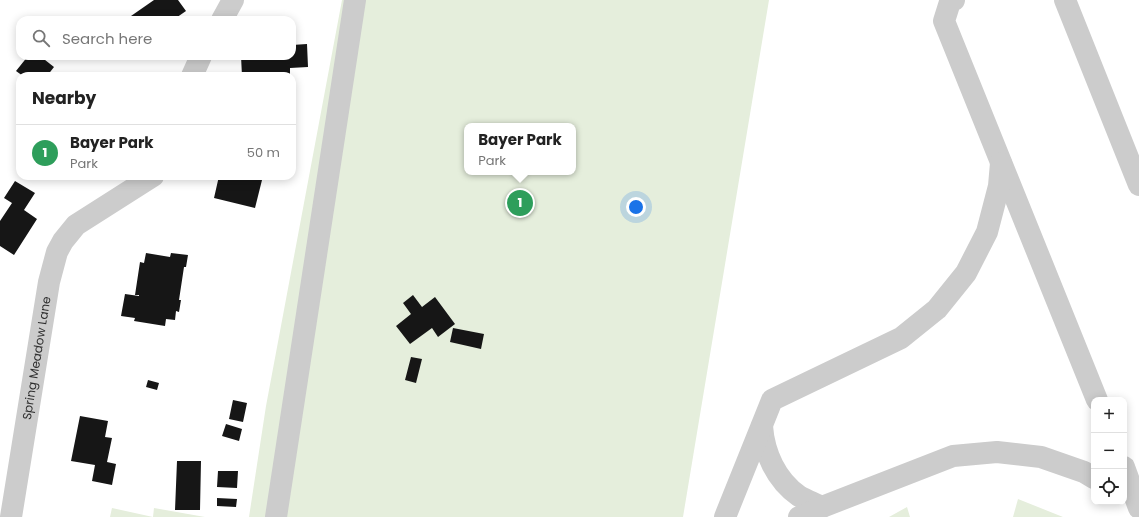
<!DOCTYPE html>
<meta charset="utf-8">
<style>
:root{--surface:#fff;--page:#f2f2f2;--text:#222;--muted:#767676;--line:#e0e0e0;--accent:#f6222d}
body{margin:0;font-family:Poppins,sans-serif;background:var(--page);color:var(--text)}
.controls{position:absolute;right:12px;bottom:12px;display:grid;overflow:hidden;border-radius:8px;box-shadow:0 2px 10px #0003}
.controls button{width:36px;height:36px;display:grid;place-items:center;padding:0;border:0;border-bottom:1px solid var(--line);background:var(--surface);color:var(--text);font:20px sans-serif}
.you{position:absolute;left:636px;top:207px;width:14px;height:14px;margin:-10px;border:3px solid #fff;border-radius:50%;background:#1a73e8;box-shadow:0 0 0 6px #1a73e833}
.badge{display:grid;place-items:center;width:26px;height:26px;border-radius:50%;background:var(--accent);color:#fff;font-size:13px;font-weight:700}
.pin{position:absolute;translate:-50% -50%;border:2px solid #fff;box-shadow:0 1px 4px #0006}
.popup{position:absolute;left:464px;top:123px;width:112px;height:52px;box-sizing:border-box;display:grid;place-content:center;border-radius:8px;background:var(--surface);filter:drop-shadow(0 1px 3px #0005);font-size:13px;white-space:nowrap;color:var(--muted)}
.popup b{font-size:15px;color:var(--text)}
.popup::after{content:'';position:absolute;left:50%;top:100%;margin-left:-8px;border:8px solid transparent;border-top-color:var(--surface)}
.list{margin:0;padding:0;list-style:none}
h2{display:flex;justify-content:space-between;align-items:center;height:52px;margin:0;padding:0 16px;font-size:17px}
h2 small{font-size:13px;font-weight:400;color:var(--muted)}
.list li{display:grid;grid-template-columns:26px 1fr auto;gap:12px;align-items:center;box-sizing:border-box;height:56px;padding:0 16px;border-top:1px solid var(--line)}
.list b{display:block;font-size:15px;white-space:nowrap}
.list p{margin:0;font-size:13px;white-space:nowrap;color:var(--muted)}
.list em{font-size:13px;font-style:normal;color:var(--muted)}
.icon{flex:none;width:22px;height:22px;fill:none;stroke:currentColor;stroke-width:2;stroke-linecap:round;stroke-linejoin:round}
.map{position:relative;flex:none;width:1139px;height:517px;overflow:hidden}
.search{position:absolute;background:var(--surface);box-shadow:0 2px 10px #0003;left:16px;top:16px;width:280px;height:44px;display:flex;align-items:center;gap:10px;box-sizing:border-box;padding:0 14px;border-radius:12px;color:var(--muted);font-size:15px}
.panel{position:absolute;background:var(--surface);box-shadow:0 2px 10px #0003;left:16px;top:72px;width:280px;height:108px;border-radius:12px}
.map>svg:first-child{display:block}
.green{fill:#e5eedc;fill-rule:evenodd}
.building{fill:#161616}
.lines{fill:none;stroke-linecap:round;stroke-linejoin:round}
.minor{stroke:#ccc;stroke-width:22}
.labels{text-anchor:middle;stroke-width:4;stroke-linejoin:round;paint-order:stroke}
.street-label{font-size:12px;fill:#2f2f2f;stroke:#fff}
</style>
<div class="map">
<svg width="1139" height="517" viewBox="0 0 1139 517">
<rect width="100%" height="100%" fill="#fff"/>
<path class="green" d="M342,0H769L683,517H249L266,406ZM467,126H573V172H467Z
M1018,499L1063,517H1013Z
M907,507L910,517H889Z
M112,508L153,517H110Z
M154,508L205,517H153Z"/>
<path class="building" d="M154,0H178L186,11L173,20H133L131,16Z
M307,44L308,67L290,68V76H242L241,56H292V45Z
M28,56H40L54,67L47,76H23L16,71Z
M219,176H263L255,208L214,198Z
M15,181L35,193L24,210L37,219L14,255L0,246V221L12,203L4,198Z
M146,253L170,257L171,253L188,255L186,267H184L179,300H181L179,312L176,311L175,320L166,319L165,326L134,321L135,318L121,316L125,294L139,296V295H135L140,262L144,263Z
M413,295L422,307L435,297L455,324L438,337L432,328L410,344L396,326L411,314L403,303Z
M453,328L484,334L481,349L450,342Z
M411,357L422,359L416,383L405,380Z
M148,380L159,383L157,390L146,387Z
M233,400L247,403L243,422L229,419Z
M80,416L108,421L105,437L112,438L107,462L116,464L112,485L92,481L95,465L71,461Z
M226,424L242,429L239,441L222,436Z
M177,461H201L200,510H175Z
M218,471H238L237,488L217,487Z
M217,498L237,499L236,507L217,506Z"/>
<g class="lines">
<g class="minor">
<path d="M954,0L950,2L944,21L1097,400"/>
<path d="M1065,0L1139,185"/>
<path d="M222,20L233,0"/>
<path d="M192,76L201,56"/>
<path d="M762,426C764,453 776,480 799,496C806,500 814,503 822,507"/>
<path d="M1124,467L1139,508"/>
<path id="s1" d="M11,517L49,282L57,252L63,241L76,225L153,176"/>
<path d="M276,517L355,0"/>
<path d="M725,517L772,400L901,338L937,309L966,273L987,232L999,186L1001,163"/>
<path d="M799,517L822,507L953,456L997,452L1041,457L1084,472L1094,478"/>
</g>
</g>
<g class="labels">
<g class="street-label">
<text dy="4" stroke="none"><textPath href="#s1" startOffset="161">Spring Meadow Lane</textPath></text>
</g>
</g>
</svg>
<div class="controls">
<button>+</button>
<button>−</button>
<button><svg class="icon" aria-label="locate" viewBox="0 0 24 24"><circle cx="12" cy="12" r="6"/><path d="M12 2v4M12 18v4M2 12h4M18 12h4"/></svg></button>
</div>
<div class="you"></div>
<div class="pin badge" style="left:520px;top:203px;background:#2e9e5b">1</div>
<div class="popup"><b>Bayer Park</b>Park</div>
<div class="search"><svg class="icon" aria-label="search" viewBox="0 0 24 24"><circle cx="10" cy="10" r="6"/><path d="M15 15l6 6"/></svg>Search here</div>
<section class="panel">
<h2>Nearby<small></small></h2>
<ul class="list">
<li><span class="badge" style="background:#2e9e5b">1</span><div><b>Bayer Park</b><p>Park</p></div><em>50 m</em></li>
</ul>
</section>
</div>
